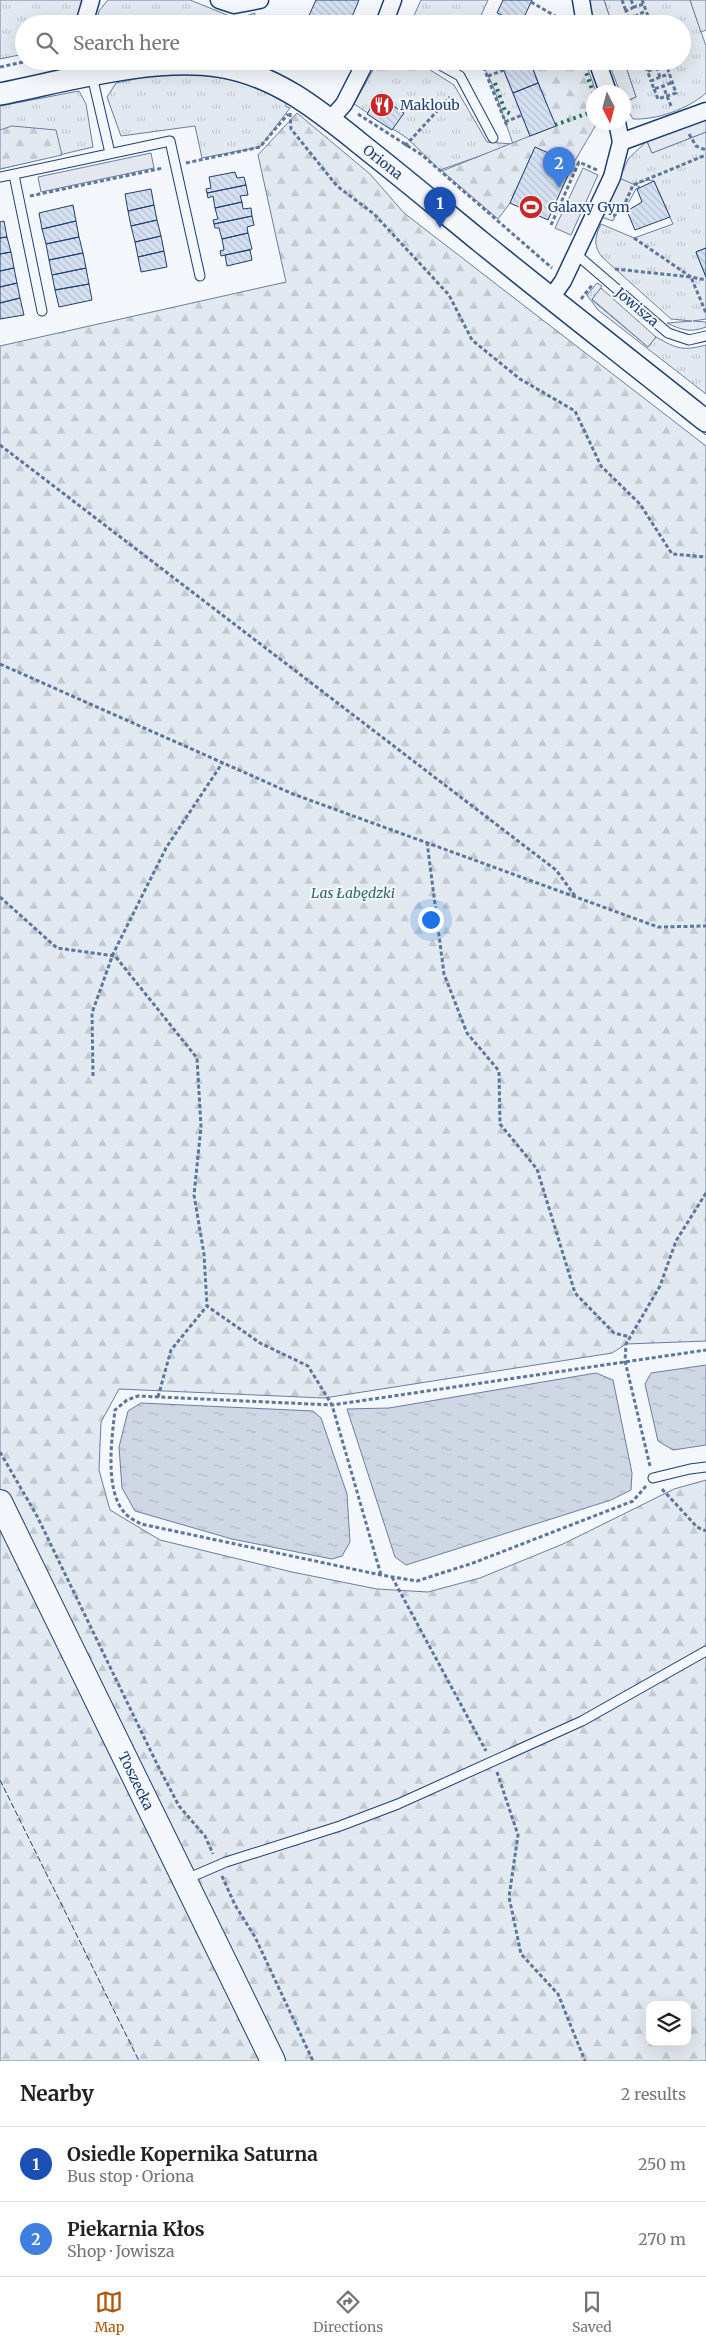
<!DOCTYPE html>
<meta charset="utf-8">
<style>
:root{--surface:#fff;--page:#f6f6f6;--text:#222;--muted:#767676;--line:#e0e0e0;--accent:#b45309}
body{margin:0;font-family:Merriweather,serif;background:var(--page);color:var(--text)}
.controls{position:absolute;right:15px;bottom:15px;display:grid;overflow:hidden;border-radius:10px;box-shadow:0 5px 20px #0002}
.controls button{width:45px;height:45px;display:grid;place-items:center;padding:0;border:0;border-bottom:1px solid var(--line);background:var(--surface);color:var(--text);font:25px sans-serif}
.compass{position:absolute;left:586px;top:85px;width:45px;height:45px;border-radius:50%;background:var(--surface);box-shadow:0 5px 20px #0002;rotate:174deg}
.you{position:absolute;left:430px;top:919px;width:18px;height:18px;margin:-12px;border:4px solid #fff;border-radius:50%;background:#1a73e8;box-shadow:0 0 0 8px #1a73e833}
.badge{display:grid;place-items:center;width:32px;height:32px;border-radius:50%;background:var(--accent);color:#fff;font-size:16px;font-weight:700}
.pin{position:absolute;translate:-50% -41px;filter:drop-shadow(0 1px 2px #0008)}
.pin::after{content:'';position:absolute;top:26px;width:18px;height:15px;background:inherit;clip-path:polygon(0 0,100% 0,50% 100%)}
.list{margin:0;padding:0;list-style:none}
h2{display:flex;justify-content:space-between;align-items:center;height:65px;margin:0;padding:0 20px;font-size:21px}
h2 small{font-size:16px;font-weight:400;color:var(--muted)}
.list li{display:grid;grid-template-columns:32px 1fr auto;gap:15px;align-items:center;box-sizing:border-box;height:75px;padding:0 20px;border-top:1px solid var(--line)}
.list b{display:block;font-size:19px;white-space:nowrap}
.list p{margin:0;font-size:16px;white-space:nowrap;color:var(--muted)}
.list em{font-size:16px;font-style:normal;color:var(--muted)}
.icon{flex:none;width:28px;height:28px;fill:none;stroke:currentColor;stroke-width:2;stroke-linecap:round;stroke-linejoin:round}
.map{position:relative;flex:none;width:706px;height:2061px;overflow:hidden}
.search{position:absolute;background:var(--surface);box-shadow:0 5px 20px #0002;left:15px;right:15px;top:15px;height:55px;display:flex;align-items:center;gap:12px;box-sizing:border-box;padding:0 18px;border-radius:28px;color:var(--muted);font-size:19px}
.sheet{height:215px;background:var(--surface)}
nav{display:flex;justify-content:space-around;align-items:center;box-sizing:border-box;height:70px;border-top:1px solid var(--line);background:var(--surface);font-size:14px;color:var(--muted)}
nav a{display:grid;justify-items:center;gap:2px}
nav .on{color:var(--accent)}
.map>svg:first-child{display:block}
.grass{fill:url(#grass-tufts);stroke:#687fa3}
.forest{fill:url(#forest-firs);stroke:#687fa3;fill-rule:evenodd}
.parking{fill:#e3e8f0;stroke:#687fa3}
.water{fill:url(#water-ripples);stroke:#687fa3}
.building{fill:url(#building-back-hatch);stroke:#1d3f73}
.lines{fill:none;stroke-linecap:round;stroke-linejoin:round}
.service-casing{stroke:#1d3f73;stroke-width:11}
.minor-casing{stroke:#1d3f73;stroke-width:19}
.tertiary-casing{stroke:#1d3f73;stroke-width:24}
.secondary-casing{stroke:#1d3f73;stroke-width:26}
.path{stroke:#5e769c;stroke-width:3;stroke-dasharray:4 2.5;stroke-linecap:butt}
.service{stroke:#f4f7fb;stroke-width:9}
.minor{stroke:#f4f7fb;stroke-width:16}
.tertiary{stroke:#f4f7fb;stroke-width:21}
.secondary{stroke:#f4f7fb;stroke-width:24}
.hedge{stroke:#2c6c60;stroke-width:4;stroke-dasharray:2.5 4;stroke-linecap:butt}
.fence{stroke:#1d3f73;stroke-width:1;stroke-dasharray:6 2.5;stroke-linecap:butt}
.labels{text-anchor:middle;stroke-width:4;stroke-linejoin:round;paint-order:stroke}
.poi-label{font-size:14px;fill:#1d3f73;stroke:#f4f7fb;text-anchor:start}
.street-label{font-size:14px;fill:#1d3f73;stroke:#f4f7fb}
.park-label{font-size:14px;font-style:italic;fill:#2c6c60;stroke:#f4f7fb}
</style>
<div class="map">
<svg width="706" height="2061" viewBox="0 0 706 2061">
<defs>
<pattern id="grass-tufts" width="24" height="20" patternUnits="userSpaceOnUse" patternTransform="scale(1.25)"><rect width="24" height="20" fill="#e3e9f0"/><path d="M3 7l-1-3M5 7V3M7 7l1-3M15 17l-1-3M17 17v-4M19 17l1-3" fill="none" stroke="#c2c9d1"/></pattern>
<pattern id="forest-firs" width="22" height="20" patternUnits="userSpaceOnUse" patternTransform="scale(1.25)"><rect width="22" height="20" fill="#e3e9f0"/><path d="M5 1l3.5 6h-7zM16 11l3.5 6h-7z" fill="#c2c9d1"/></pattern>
<pattern id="water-ripples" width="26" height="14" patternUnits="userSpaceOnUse" patternTransform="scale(1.25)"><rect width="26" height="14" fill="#cfd7e4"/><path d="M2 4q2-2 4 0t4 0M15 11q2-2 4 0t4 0" fill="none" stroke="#b1bac7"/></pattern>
<pattern id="building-back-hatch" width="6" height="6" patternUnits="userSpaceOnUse" patternTransform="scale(1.25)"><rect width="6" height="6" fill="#d5e0f0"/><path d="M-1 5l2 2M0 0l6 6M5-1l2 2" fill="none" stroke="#b6c1d1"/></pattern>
</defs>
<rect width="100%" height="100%" fill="#f4f7fb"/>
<path class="grass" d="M0,0H82L78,24H24V54L0,59Z
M108,0H190L237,19L255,13L252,24H96L99,11Z
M421,0H488L477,24H404L399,17L412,20Z
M604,0H690L706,46V93C688,109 657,120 633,119L624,103L636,97L624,61H682V24H612Z
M378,61H416L454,85L487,142L513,144L493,86L481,61H500L531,138L440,170L407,138L354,104Z
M190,74C226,77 256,85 288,102L285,106L290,108L260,147L202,158L195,126L121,136L107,97L116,83L155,75Z
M79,91L86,104L93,147L0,169V106Z
M706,132V248L696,252L706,277V319L693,321L706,322V327C690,333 682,330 667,323L692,321L671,319L602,257C593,245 595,237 601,224L634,238L673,224L654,181L648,180L633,185L619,178L629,158L647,141L652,153Z
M597,283L602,286L592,300L648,347L656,337C677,349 683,351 706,345V394L598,310L587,295Z"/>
<path class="forest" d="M530,61H585L596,92H594V122L597,123L573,164L535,148L510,203L498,219L442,171L555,126Z
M297,113L370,174L404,213L706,446V1341L626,1344L612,1353L324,1398L119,1389L101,1422L99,1470L110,1510L160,1540L292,1572L377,1589L428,1592L480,1578L563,1544L674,1489L706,1480V2061H0V346L286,282L258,155ZM650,2005H687V2042H650Z
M12,126L56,130L62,155L0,169V130Z"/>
<path class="parking" d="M588,0H604L612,24H594Z
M690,0H706V30L701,32Z
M608,61H624L636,97L624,102V92H620Z
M706,118V132L652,153L647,141Z
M151,153L154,168L41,192L38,177Z
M583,168L598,175L571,235L555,228Z
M619,178L640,187L636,189L624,211L616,214L613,221L601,217Z
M601,288L656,337L648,347L592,299Z"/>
<path class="water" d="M706,1365V1445L673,1450L658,1441L645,1384L651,1373Z
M596,1373L613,1380L632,1473L631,1490L611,1500L406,1565L395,1557L347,1409L389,1408Z
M141,1403L313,1411L321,1418L347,1494L350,1542L342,1556L332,1559L232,1539L135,1511L122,1488L119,1447L128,1411Z"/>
<path class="building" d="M316,0H359L349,24H309L306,22Z
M503,0H532L521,24L497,13Z
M500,61H530L538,83L513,93Z
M538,83L556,126L530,136L513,93Z
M378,96L404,113L392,130L367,114Z
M535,147L573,164L548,220L510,203Z
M235,172L237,178L244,177L246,185L207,193L206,189L211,188L209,177Z
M654,181L670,217L635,230L627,211L642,202L637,189Z
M246,185L248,195L240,196L242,202L215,208L213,196L208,198L207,193Z
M151,189L154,205L128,211L125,194Z
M242,202L243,209L251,208L252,216L214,224L213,220L218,219L215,208Z
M73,205L76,221L42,229L39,213Z
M154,205L157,220L131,226L128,211Z
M252,216L254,225L247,227L248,233L222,239L219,228H215L214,224Z
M157,220L161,236L135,242L131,226Z
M4,221L7,237L0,238V222Z
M76,221L79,237L46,244L42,229Z
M248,233L252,249L221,256L220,251L224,250L222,239Z
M161,236L164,251L138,257L135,242Z
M7,237L11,252L0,254V238Z
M79,237L83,253L49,260L46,244Z
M706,248V277L696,252Z
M250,250L252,260L227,266L225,255Z
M164,251L167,267L141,272L138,257Z
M11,252L14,268L0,271V254Z
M83,253L86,268L52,275L49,260Z
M14,268L17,283L0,287V271Z
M86,268L89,284L55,290L52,275Z
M17,283L20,298L0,303V287Z
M89,284L92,300L59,307L55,290Z
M20,298L24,315L0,319V303Z"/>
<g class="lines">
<g class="service-casing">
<path id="service" d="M433,61L460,76L493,138
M92,76L110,153
M14,175L42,311
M0,177L170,141L200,276
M576,254L668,333L689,340L706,336
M653,1478L690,1469L706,1467
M184,1880L226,1862L340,1826L398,1804L582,1721L706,1651"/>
</g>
<g class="minor-casing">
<path id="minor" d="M219,0L234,5L260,0
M581,0L585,24
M84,24L91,0
M384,24L393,0
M90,61L92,76
M597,61L608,92
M330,120L344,104L366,61
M621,142L706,111
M551,298L563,281L612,177L621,142L617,122"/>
</g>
<g class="tertiary-casing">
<path id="tertiary" d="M0,94C65,81 153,56 218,66C278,75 322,113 368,150C406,180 443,211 481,242C555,302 631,361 706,421"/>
</g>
<g class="secondary-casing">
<path id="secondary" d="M0,1502L273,2061"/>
</g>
<path class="path" d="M622,0L626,11
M631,0L634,7L644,4
M642,0L651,24
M531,2L564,21
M634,7L626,11L628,18L637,15
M350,22L354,24
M556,24L565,20
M638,24L649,19
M640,24L637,15L646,11
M481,61L507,126
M644,61L651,81
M654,61L660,77L669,74
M0,67L28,61
M648,71L666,64L665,61
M488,76L504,70
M660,77L651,81L654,89L663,86
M654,89L658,99L676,93L666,64
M671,106L663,86L673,82
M290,113L291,129L337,186L374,214L449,295L472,340L520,379L575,411L601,466L640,504L672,554L706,557
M358,114L422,155L552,268
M505,122L522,115
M689,134L696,146L706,150
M405,146L450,97
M186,163L260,147L288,114
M30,196L163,168
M613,216L622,210L633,185L706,155
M551,225L579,162L597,170
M634,238L691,277L706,280
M615,269L691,277L706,313
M581,299L593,284
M0,445L556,870L575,896
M0,664L293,794L658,927L706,926
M427,842L444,974L467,1033L499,1071L500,1124L537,1169L575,1293L614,1333L630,1337
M0,897L57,948L115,956L197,1058L201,1127L194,1195L204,1254L207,1306L260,1343L308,1366L332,1405L381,1575
M93,1076L92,1013L113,954L166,848L223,762
M158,1397L171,1350L207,1306
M0,1452L37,1516L157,1764L179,1806L205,1836L213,1854
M650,1466L625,1361L626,1344L660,1286L676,1241L706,1193
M646,1486L633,1501L473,1563L417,1581L381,1575L141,1524C136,1521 129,1518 125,1513C104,1491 112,1437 115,1410L127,1400L138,1396L332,1405L706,1350
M662,1489L697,1527L706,1531
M392,1577L486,1751
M497,1772L518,1835L509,1897L521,1954L558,1994L585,2061
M222,1876L235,1905L255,1937L313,2061"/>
<use href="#service" class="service"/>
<use href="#minor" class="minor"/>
<use href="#tertiary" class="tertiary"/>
<use href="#secondary" class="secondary"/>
<path class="hedge" d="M563,24H569
M487,61L490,67L494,69L502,66
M582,61L594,95
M495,83L505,111L511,114
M555,125L594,111"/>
<path class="fence" d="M682,416L706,435
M0,1780L139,2061"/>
</g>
<defs>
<g id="restaurant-disc" transform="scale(1.25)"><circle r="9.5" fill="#c62828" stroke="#f4f7fb"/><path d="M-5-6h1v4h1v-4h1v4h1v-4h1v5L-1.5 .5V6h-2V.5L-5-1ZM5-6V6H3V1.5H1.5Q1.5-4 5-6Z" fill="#fff"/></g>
<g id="stadium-disc" transform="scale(1.25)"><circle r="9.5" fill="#c62828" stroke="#f4f7fb"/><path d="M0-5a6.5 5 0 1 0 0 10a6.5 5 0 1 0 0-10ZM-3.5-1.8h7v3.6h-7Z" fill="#fff"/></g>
</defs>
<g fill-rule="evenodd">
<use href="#restaurant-disc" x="382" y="105"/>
<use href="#stadium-disc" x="531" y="207"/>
</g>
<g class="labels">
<g class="poi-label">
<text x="400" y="110">Makloub</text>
<text x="548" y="212">Galaxy Gym</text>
</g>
<g class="street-label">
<text transform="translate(383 162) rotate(38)" y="5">Oriona</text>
<text transform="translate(637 307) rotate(40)" y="5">Jowisza</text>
<text transform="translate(136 1781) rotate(64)" y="5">Toszecka</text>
</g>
<g class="park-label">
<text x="353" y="898">Las Łabędzki</text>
</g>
</g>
</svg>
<div class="controls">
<button><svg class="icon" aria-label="layers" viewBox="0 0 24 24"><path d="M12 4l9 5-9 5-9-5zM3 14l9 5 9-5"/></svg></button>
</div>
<svg class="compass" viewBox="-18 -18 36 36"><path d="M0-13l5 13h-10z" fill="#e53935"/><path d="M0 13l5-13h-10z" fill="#767676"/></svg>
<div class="you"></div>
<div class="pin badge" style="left:440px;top:228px;background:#1a4fb4">1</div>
<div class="pin badge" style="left:559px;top:188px;background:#3f7fe0">2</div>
<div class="search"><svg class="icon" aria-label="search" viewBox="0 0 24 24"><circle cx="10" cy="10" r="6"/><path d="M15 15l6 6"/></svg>Search here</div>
</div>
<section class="sheet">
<h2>Nearby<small>2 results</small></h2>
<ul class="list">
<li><span class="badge" style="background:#1a4fb4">1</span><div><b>Osiedle Kopernika Saturna</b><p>Bus stop · Oriona</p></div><em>250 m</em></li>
<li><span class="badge" style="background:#3f7fe0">2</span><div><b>Piekarnia Kłos</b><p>Shop · Jowisza</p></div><em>270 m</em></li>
</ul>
</section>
<nav>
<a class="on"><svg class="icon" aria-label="map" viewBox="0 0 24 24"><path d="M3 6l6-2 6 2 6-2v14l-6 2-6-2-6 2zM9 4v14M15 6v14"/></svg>Map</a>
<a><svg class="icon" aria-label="directions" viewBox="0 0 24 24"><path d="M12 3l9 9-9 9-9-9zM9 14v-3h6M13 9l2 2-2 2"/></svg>Directions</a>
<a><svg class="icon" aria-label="saved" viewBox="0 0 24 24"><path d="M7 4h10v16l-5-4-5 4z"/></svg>Saved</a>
</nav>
